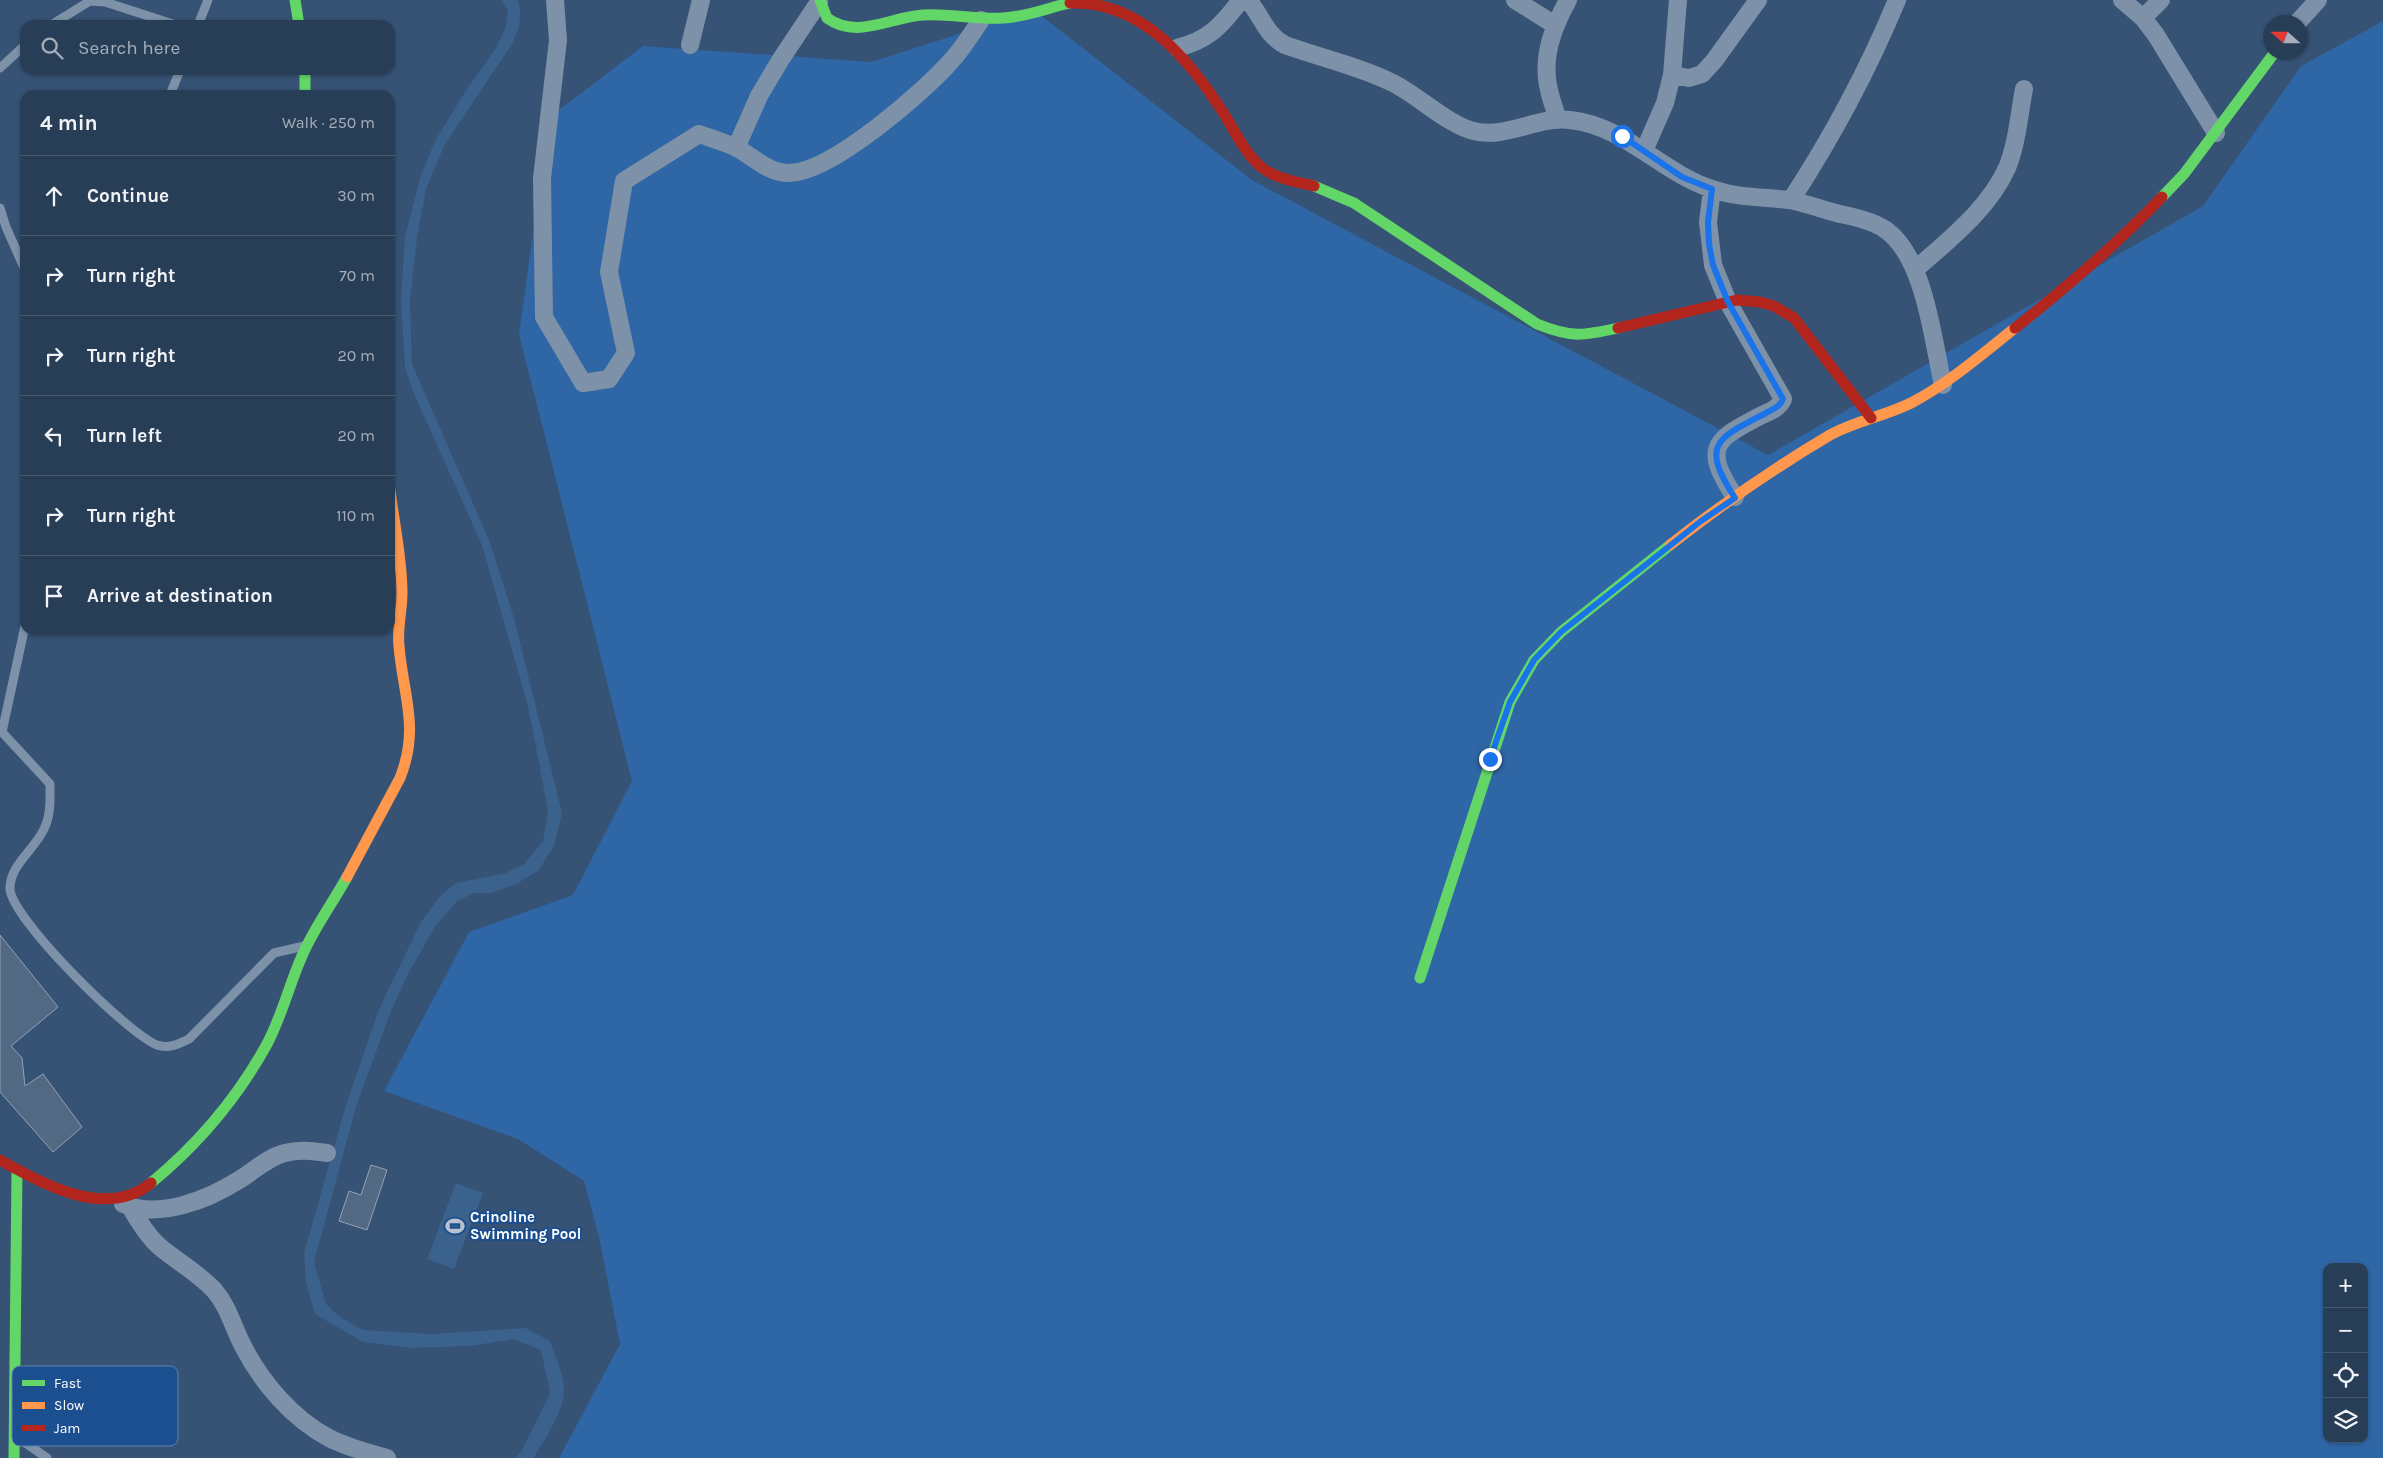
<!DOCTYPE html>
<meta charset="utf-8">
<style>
:root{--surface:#283e57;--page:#30455d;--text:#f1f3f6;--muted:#a5aeba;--line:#44576d}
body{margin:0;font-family:Karla,sans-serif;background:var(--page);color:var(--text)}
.controls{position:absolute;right:15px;bottom:15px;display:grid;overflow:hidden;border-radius:10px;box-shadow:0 1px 4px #0004}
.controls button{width:45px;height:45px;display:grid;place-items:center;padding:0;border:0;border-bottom:1px solid var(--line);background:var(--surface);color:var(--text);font:25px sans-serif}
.compass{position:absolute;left:2263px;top:15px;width:45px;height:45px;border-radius:50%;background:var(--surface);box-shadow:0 1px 4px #0004;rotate:291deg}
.stop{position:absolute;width:15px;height:15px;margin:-11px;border:4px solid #1a73e8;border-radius:50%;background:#fff}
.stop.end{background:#1a73e8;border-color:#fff;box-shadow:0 1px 5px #0008}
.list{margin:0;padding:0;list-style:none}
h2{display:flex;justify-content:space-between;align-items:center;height:65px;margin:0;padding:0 20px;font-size:21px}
h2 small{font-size:16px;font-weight:400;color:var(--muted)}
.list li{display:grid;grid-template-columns:32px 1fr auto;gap:15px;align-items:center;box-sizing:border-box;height:80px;padding:0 20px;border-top:1px solid var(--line)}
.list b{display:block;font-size:19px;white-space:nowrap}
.list em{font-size:16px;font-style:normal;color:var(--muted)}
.icon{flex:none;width:28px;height:28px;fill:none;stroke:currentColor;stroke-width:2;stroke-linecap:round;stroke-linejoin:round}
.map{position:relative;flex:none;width:2383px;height:1458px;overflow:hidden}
.search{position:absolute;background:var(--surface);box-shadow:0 1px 4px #0004;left:20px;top:20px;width:375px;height:55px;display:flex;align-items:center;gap:12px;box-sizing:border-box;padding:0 18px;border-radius:15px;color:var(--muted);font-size:19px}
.panel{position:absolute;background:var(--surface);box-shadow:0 1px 4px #0004;left:20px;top:90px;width:375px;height:545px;border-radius:15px}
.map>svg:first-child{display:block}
.green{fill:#2f66a5;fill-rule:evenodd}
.water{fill:#3b618d}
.building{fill:#526984;stroke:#92a2b6}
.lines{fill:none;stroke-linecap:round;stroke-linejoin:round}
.lane{stroke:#7d92a8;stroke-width:9}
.street{stroke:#7d92a8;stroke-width:18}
.fast{stroke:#63d668;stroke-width:11}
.slow{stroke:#ff974d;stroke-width:11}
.jam{stroke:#b3261e;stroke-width:11}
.route{stroke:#1a73e8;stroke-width:6}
.labels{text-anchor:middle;stroke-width:4;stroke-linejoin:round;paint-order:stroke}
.poi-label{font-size:15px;font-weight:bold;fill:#fff;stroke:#1b4f8f;text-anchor:start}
.key{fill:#1b4f8f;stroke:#5f84b1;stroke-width:1}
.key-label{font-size:14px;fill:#fff}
</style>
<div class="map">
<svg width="2383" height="1458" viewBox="0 0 2383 1458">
<rect width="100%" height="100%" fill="#365274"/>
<path class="green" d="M1034,10L1252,180L1768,455L2203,206L2301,66L2383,21V1458H559L620,1344L599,1237L584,1181L518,1139L384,1091L469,932L573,895L632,781L519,334L540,183L559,110L643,46L871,62ZM2327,1267H2364V1439H2327Z"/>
<path class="water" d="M502,0H518C523,17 519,28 512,44L445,144L426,189L417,238L410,301L412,364L489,540L514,618L562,813L554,846L538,871L516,884L492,893H474L457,901L436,925L408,974L391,1011L356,1107L314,1262L326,1304L340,1317L363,1330L432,1334L526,1328L550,1341C555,1356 564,1374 564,1390C563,1414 545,1438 534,1458H516L522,1450L550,1393L541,1350L513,1339L471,1346L411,1348L363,1342L315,1314L306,1283L304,1253L346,1105L379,1009L421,922L440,896L456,883L506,873L524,864L543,841L548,810L528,706L482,545L415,396L405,368L401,300L405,237L420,178L435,141L465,92L496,48L505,29L508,10Z
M456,1183L483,1193L454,1269L427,1259Z"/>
<path class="building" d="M0,935L58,1007L11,1046L22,1058L25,1086L43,1074L82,1127L53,1152L0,1092Z
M371,1165L387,1170L367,1230L339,1221L349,1191L361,1195Z"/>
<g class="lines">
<path class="lane" d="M51,25L90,1L105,2L176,25
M198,25L208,0
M0,68L25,45
M170,95L180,70
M0,208L6,227L25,270
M25,626L2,732L50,784C50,800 51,815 44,829C35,849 11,864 10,887C7,915 128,1034 157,1045C168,1049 179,1044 189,1039L274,953L304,946
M17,1437L47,1458"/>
<path class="street" d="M555,0L558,40L542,178L544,317L583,383L609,379L626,353L609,272L624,181L699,134C711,138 723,142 735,147C753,156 767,173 789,173C831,173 925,91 952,60C963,48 972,33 981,20
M1248,0C1262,16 1265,34 1285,45C1321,58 1359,66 1393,83C1420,97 1442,120 1470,130C1505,141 1535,116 1570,120C1626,126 1660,172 1712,189C1737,198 1763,197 1789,200C1806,203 1823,210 1840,214C1856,217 1873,221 1886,230C1925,258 1933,341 1943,385
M1515,0L1555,25
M2122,0L2143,18L2156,35L2216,133
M2143,18L2161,0
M2298,22L2318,0
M690,45L701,0
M1177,48C1209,40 1221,26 1241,0
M1672,75L1689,78L1702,74L1714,61L1758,0
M1558,120C1554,107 1548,92 1547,78C1544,50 1555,24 1568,0
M736,148L759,96L781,59L819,2
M1644,151L1665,103L1672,75L1678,0
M1712,189L1708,222L1713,265L1728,302L1783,399C1779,408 1771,411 1762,415C1714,440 1702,447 1735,497
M1791,200C1832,137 1868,70 1897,0
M1915,270C1948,240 1988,210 2007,168C2017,144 2019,115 2024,89
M123,1204C160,1219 207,1200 239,1180C254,1171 268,1157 285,1153C299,1149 313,1151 327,1153
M131,1208C139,1222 148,1237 160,1247C178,1262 198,1273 214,1290C229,1307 233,1328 244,1348C262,1383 293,1419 329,1438C347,1447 368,1453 387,1458"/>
<path class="fast" d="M295,0L299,25
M820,0L827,18C857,40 890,17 923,15C949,13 976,20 1003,18C1026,17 1047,8 1070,3
M305,70V95
M1314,186L1354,203L1537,324C1572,338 1582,336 1618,328
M2162,197L2184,174L2275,52
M1420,978L1510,702L1534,660L1561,632L1670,545
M151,1183C197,1145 238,1097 267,1044C282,1016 289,985 302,956C314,928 332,904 347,877
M14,1458L17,1170"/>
<path class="slow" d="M1670,545C1721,505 1774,468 1830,435C1855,421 1885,416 1911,403C1949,383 1981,355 2015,328
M347,877L400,778C420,728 403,695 399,646C397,628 402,611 402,593C402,558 394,524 390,490"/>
<path class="jam" d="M1070,3C1142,0 1191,62 1224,114C1235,132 1245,153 1261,167C1276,179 1297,182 1314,186
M1618,328L1737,300L1760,302L1774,306L1794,318L1871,418
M2015,328C2067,287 2117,244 2162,197
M0,1160C43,1184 106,1220 151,1183"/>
</g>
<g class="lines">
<path class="route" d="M1490,759L1510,702L1534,660L1561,632L1701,521L1735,498C1700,444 1716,439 1766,413C1773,409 1780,407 1783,399L1728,302L1713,265L1709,244L1708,222L1712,189L1682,177L1622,136"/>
</g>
<defs>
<g id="stadium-bare" transform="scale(1.5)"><path d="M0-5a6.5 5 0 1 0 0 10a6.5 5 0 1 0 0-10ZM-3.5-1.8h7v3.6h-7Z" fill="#b9c2ce" stroke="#1b4f8f" stroke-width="2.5" paint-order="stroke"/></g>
</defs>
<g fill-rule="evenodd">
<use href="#stadium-bare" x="455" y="1226"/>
</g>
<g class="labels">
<g class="poi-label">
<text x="470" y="1222">Crinoline<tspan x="470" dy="17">Swimming Pool</tspan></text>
</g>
</g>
<rect x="12" y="1366" width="166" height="80" rx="8" class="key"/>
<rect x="22" y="1380" width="23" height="6" fill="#63d668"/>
<rect x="22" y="1402" width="23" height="7" fill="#ff974d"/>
<rect x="22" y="1425" width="23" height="6" fill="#b3261e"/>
<g class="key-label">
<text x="54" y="1388">Fast</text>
<text x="54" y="1410">Slow</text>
<text x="54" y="1433">Jam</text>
</g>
</svg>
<div class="controls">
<button>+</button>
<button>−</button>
<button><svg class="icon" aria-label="locate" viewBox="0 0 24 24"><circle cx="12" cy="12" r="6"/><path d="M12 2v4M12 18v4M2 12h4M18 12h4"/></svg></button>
<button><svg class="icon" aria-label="layers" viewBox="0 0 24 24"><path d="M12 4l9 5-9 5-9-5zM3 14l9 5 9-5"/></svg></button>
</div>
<svg class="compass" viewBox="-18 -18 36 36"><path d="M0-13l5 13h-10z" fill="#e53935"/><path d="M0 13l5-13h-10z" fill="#a5aeba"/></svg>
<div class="stop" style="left:1622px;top:136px"></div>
<div class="stop end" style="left:1490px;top:759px"></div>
<div class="search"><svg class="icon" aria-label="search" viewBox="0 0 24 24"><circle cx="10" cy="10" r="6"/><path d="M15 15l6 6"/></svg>Search here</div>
<section class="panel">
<h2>4 min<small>Walk · 250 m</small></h2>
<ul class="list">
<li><svg class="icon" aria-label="ahead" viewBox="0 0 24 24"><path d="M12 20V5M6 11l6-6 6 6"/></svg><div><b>Continue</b></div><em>30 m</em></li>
<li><svg class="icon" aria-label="right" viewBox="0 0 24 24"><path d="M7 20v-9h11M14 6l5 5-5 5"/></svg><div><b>Turn right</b></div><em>70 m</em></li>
<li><svg class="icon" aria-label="right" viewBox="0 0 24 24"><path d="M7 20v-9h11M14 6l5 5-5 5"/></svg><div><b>Turn right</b></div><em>20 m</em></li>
<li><svg class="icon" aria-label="left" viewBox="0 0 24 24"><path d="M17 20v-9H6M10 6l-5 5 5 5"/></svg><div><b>Turn left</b></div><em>20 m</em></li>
<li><svg class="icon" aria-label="right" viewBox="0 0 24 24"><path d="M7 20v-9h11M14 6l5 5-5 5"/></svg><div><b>Turn right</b></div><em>110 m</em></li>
<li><svg class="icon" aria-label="arrive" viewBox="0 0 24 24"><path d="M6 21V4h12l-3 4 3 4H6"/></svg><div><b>Arrive at destination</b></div></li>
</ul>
</section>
</div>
